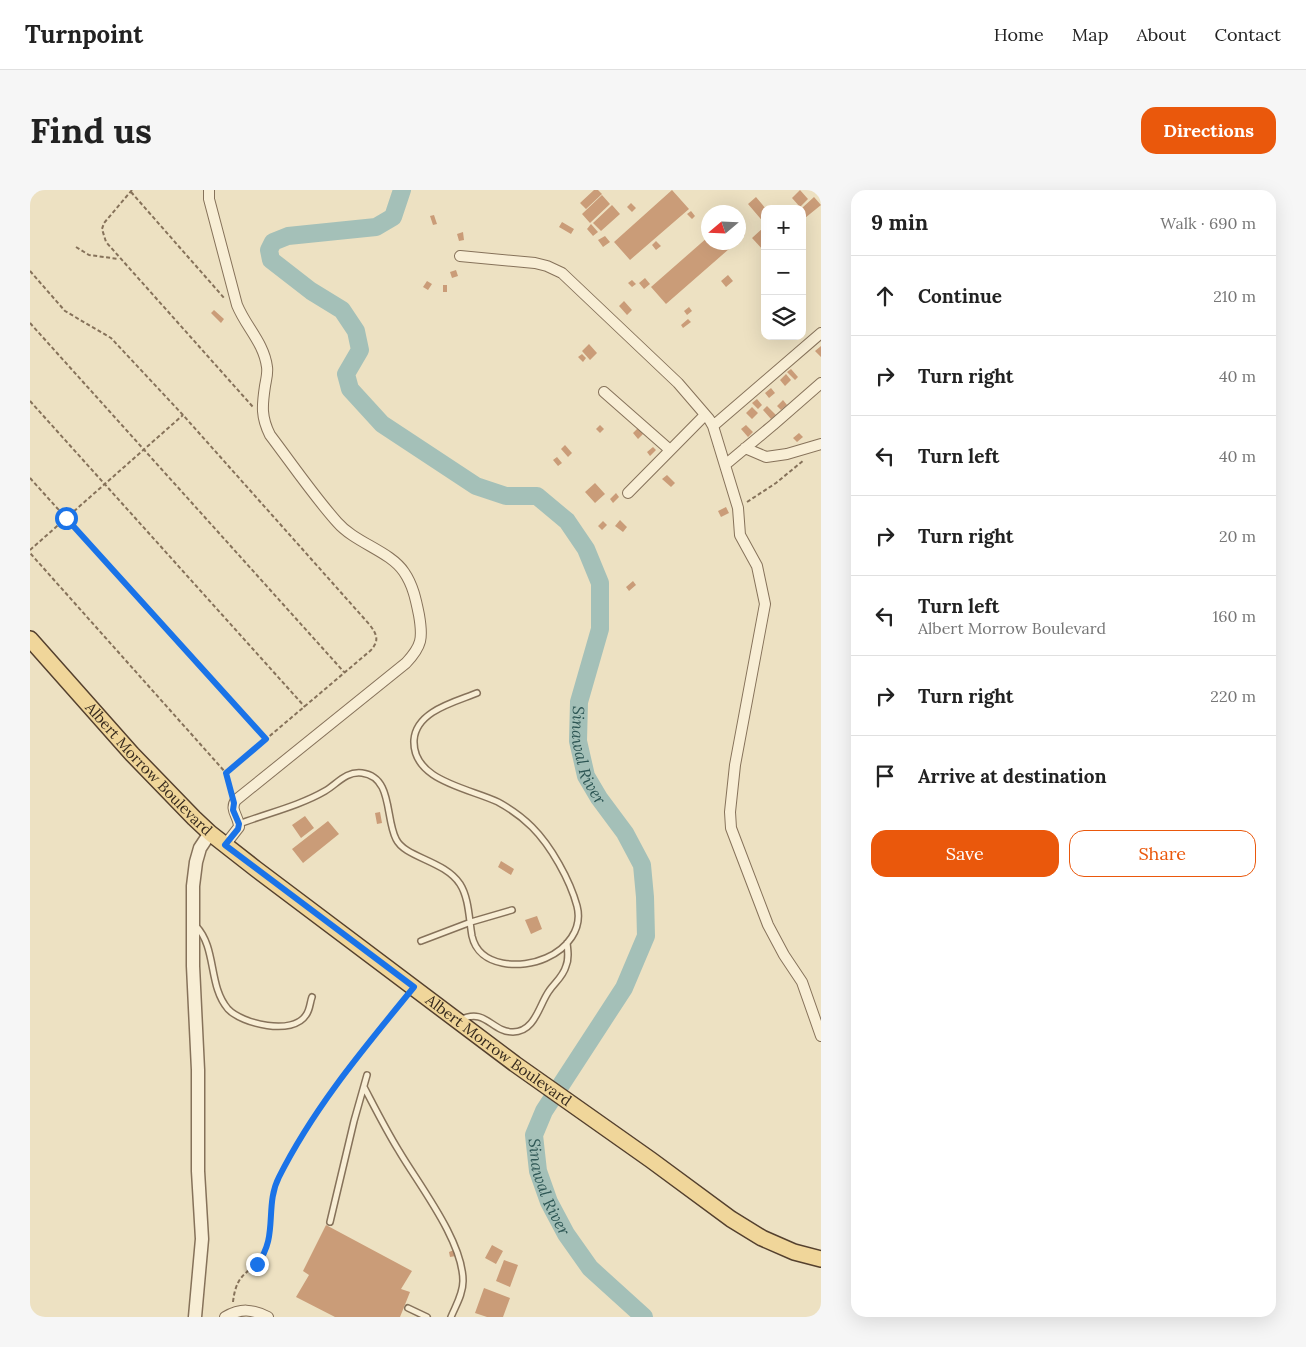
<!DOCTYPE html>
<meta charset="utf-8">
<style>
:root{--surface:#fff;--page:#f6f6f6;--text:#222;--muted:#767676;--line:#e0e0e0;--accent:#ea580c}
body{margin:0;font-family:Lora,serif;background:var(--page);color:var(--text)}
.controls{position:absolute;right:15px;top:15px;display:grid;overflow:hidden;border-radius:10px;box-shadow:0 5px 20px #0002}
.controls button{width:45px;height:45px;display:grid;place-items:center;padding:0;border:0;border-bottom:1px solid var(--line);background:var(--surface);color:var(--text);font:25px sans-serif}
.compass{position:absolute;left:671px;top:15px;width:45px;height:45px;border-radius:50%;background:var(--surface);box-shadow:0 5px 20px #0002;rotate:251deg}
.stop{position:absolute;width:15px;height:15px;margin:-11px;border:4px solid #1a73e8;border-radius:50%;background:#fff}
.stop.end{background:#1a73e8;border-color:#fff;box-shadow:0 1px 5px #0008}
.list{margin:0;padding:0;list-style:none}
h2{display:flex;justify-content:space-between;align-items:center;height:65px;margin:0;padding:0 20px;font-size:21px}
h2 small{font-size:16px;font-weight:400;color:var(--muted)}
.list li{display:grid;grid-template-columns:32px 1fr auto;gap:15px;align-items:center;box-sizing:border-box;height:80px;padding:0 20px;border-top:1px solid var(--line)}
.list b{display:block;font-size:19px;white-space:nowrap}
.list p{margin:0;font-size:16px;white-space:nowrap;color:var(--muted)}
.list em{font-size:16px;font-style:normal;color:var(--muted)}
.actions{display:flex;gap:10px;padding:15px 20px}
.actions a{flex:1;padding:11px 0;border:1px solid var(--accent);border-radius:15px;text-align:center;font-size:18px;color:var(--accent)}
.actions .main{background:var(--accent);color:#fff}
.icon{flex:none;width:28px;height:28px;fill:none;stroke:currentColor;stroke-width:2;stroke-linecap:round;stroke-linejoin:round}
.map{position:relative;flex:none;width:791px;height:1127px;overflow:hidden;border-radius:15px}
header{display:flex;align-items:center;gap:30px;box-sizing:border-box;height:70px;padding:0 25px;background:var(--surface);border-bottom:1px solid var(--line)}
header strong{font-size:24px}
nav{display:flex;gap:28px;margin-inline-start:auto;font-size:18px}
.intro{display:flex;align-items:center;justify-content:space-between;box-sizing:border-box;height:120px;padding:0 30px}
h1{margin:0;font-size:35px}
.button{padding:12px 22px;border-radius:15px;background:var(--accent);color:#fff;font-size:18px;font-weight:700}
main{display:flex;gap:30px;padding:0 30px}
aside{flex:1;background:var(--surface);border-radius:15px;box-shadow:0 5px 20px #0002}
.map>svg:first-child{display:block}
.lines{fill:none;stroke-linecap:round;stroke-linejoin:round}
.river{stroke:#a4c0b8;stroke-width:18}
.building{fill:#ca9c78}
.service-casing{stroke:#86725a;stroke-width:8}
.minor-casing{stroke:#86725a;stroke-width:12}
.tertiary-casing{stroke:#86725a;stroke-width:15}
.primary-casing{stroke:#54402e;stroke-width:18}
.path{stroke:#86725a;stroke-width:2;stroke-dasharray:4 2.5;stroke-linecap:butt}
.service{stroke:#f8eed5;stroke-width:5}
.minor{stroke:#f8eed5;stroke-width:10}
.tertiary{stroke:#f8eed5;stroke-width:12}
.primary{stroke:#f0d69a;stroke-width:15}
.route{stroke:#1a73e8;stroke-width:6}
.labels{text-anchor:middle;stroke-width:4;stroke-linejoin:round;paint-order:stroke}
.street-label{font-size:15px;fill:#362a1e;stroke:#f5ebd1}
.water-label{font-size:16px;font-style:italic;fill:#2d5654;stroke:#f5ebd1}
</style>
<header>
<strong>Turnpoint</strong>
<nav><a>Home</a><a>Map</a><a>About</a><a>Contact</a></nav>
</header>
<div class="intro"><h1>Find us</h1><a class="button">Directions</a></div>
<main>
<div class="map">
<svg width="791" height="1127" viewBox="0 0 791 1127">
<rect width="100%" height="100%" fill="#ede1c2"/>
<g class="lines">
<path class="river" id="s1" d="M372,0L363,27L346,37L258,46L243,52L239,60L241,70L281,101L312,120L326,141L330,160L316,184L320,199L352,234L446,296L476,306H507L537,331L556,359L570,393V439L549,512L548,551L556,586L569,608L595,643L612,675L615,707L616,746L594,798L514,921L504,945L508,981L519,1012L536,1044L560,1078L614,1127"/>
</g>
<path class="building" d="M564,0H568L572,4L556,19L550,13Z
M642,0L659,19L600,70L584,52Z
M770,0L778,9L770,17L762,8Z
M572,5L580,14L560,33L552,24Z
M726,7L736,19H735V34L718,14Z
M784,7L791,15L775,28L772,26V18Z
M601,13L606,18L602,22L597,17Z
M582,15L590,24L571,41L563,33Z
M661,21L665,26L662,29L657,24Z
M404,25L407,34L403,35L400,26Z
M532,32L544,39L541,44L529,37Z
M561,34L568,42L563,46L557,39Z
M735,36V62L722,48Z
M708,37L715,45L708,51Z
M433,42L434,50L429,51L427,44Z
M575,46L580,52L573,57L568,50Z
M678,47V52H707L636,114L621,97Z
M626,51L631,56L626,60L622,55Z
M426,80L428,86L422,88L420,82Z
M698,85L703,91L696,97L691,91Z
M615,88L620,94L614,99L609,93Z
M602,90L606,94L602,97L598,93Z
M397,91L402,94L398,100L393,97Z
M413,95H417V102H413Z
M594,111L602,120L597,125L589,116Z
M659,117L662,121L657,125L654,121Z
M184,120L194,129L191,133L181,123Z
M658,129L661,132L653,138L651,135Z
M559,154L567,163L560,170L552,161Z
M791,156V167L785,161Z
M552,164L556,168L553,172L548,167Z
M761,179L768,187L765,190L757,182Z
M756,184L761,190L755,196L750,190Z
M741,198L745,203L739,208L735,203Z
M727,209L732,215L728,219L722,213Z
M753,210L757,215L751,220L747,216Z
M737,216L746,225L741,229L733,220Z
M722,217L728,223L722,229L716,223Z
M570,235L574,239L570,243L566,239Z
M716,235L723,242L718,247L711,239Z
M608,238L613,244L608,249L603,243Z
M769,243L773,247L767,252L763,248Z
M535,255L542,263L538,267L531,259Z
M623,257L626,260L620,266L617,262Z
M527,267L532,273L528,276L523,270Z
M637,285L645,293L641,297L632,289Z
M565,293L575,304L565,313L555,302Z
M586,303L589,307L583,313L580,309Z
M696,317L699,323L691,327L688,321Z
M590,330L597,337L593,342L585,336Z
M573,331L577,335L572,340L568,336Z
M603,391L606,395L599,401L596,397Z
M350,622L352,633L347,634L345,623Z
M275,626L284,638L271,648L262,635Z
M298,631L309,644L273,673L262,659Z
M471,671L484,679L481,685L468,677Z
M507,726L512,739L501,744L495,730Z
M296,1035L382,1081L371,1099L380,1102L370,1127H305L266,1107L279,1085L273,1081Z
M462,1055L473,1061L466,1074L455,1068Z
M424,1060L426,1066L420,1067L419,1062Z
M474,1070L488,1075L480,1097L466,1091Z
M454,1098L480,1108L473,1127H457L445,1123Z"/>
<g class="lines">
<g class="service-casing">
<path id="service" d="M209,634C238,623 269,616 295,601C307,594 316,581 332,583C363,587 355,628 366,649C375,668 414,670 430,694C439,708 439,729 442,746C449,778 492,779 516,768C537,759 553,739 547,716C540,690 521,656 502,637C493,628 479,618 468,612C439,598 382,591 384,550C386,521 425,512 447,503
M166,736C187,758 178,796 198,819C212,834 263,846 276,825C280,820 280,812 282,807
M391,751L441,732L482,720
M430,830C456,817 461,842 483,842C505,842 509,815 519,801C525,792 533,787 536,776C539,769 538,761 537,753
M334,897C345,918 356,940 369,961C389,995 433,1051 433,1091C433,1104 426,1115 421,1127
M300,1032L324,931L337,885
M378,1118L397,1127"/>
</g>
<g class="minor-casing">
<path id="minor" d="M179,0V9L207,115C216,137 234,153 237,177C238,183 236,190 235,196C232,216 231,227 240,245C262,274 283,305 307,332C325,353 360,361 374,382C383,395 386,410 389,425C393,448 392,456 376,473L206,610C199,620 209,626 209,637L195,655
M430,66L505,73L517,76L532,83L648,193L679,229L683,236L708,318L710,345L727,376L735,414L705,575L700,622L701,638L738,735L754,765L772,792L791,846
M574,202L640,260
M683,236L791,143
M715,258L736,267L757,264L791,254
M695,275L743,235L791,193
M598,303L675,225
M195,1127C211,1118 222,1119 238,1127"/>
</g>
<g class="tertiary-casing">
<path id="tertiary" d="M165,1127L172,1049L168,981V880L163,776V696L166,672L170,658L180,643"/>
</g>
<g class="primary-casing">
<g id="primary">
<path id="s2" d="M0,449L102,564L164,628L180,643L226,679L485,874L621,970L701,1029L732,1048L764,1062L791,1069"/>
</g>
</g>
<path class="path" d="M102,0L74,33L72,39L76,52L223,217
M101,2L195,109
M46,57L59,65L89,69
M0,81L35,121L81,148L153,225L339,434C347,444 350,451 340,461L196,583L0,363
M0,133L314,482
M0,211L275,517
M0,288L235,549
M717,312L746,293L774,270
M0,360L153,225
M196,584L200,601
M203,1112C207,1076 225,1085 236,1060C246,1038 238,1013 248,989C254,974 264,960 272,947C281,933 289,918 298,905C321,871 351,838 376,807"/>
<use href="#service" class="service"/>
<use href="#minor" class="minor"/>
<use href="#tertiary" class="tertiary"/>
<use href="#primary" class="primary"/>
</g>
<g class="lines">
<path class="route" d="M36,328L236,549L196,583L204,613L203,620L209,634L208,639L195,655L384,797C335,857 284,917 249,987C234,1016 249,1047 227,1074"/>
</g>
<g class="labels">
<g class="street-label">
<text dy="5" stroke="none"><textPath href="#s2" startOffset="176">Albert Morrow Boulevard</textPath></text>
<text dy="5" stroke="none"><textPath href="#s2" startOffset="626">Albert Morrow Boulevard</textPath></text>
</g>
<g class="water-label">
<text dy="6" stroke="none"><textPath href="#s1" startOffset="856">Sinawal River</textPath></text>
<text dy="6" stroke="none"><textPath href="#s1" startOffset="1336">Sinawal River</textPath></text>
</g>
</g>
</svg>
<div class="controls">
<button>+</button>
<button>−</button>
<button><svg class="icon" aria-label="layers" viewBox="0 0 24 24"><path d="M12 4l9 5-9 5-9-5zM3 14l9 5 9-5"/></svg></button>
</div>
<svg class="compass" viewBox="-18 -18 36 36"><path d="M0-13l5 13h-10z" fill="#e53935"/><path d="M0 13l5-13h-10z" fill="#767676"/></svg>
<div class="stop" style="left:36px;top:328px"></div>
<div class="stop end" style="left:227px;top:1074px"></div>
</div>
<aside>
<h2>9 min<small>Walk · 690 m</small></h2>
<ul class="list">
<li><svg class="icon" aria-label="ahead" viewBox="0 0 24 24"><path d="M12 20V5M6 11l6-6 6 6"/></svg><div><b>Continue</b></div><em>210 m</em></li>
<li><svg class="icon" aria-label="right" viewBox="0 0 24 24"><path d="M7 20v-9h11M14 6l5 5-5 5"/></svg><div><b>Turn right</b></div><em>40 m</em></li>
<li><svg class="icon" aria-label="left" viewBox="0 0 24 24"><path d="M17 20v-9H6M10 6l-5 5 5 5"/></svg><div><b>Turn left</b></div><em>40 m</em></li>
<li><svg class="icon" aria-label="right" viewBox="0 0 24 24"><path d="M7 20v-9h11M14 6l5 5-5 5"/></svg><div><b>Turn right</b></div><em>20 m</em></li>
<li><svg class="icon" aria-label="left" viewBox="0 0 24 24"><path d="M17 20v-9H6M10 6l-5 5 5 5"/></svg><div><b>Turn left</b><p>Albert Morrow Boulevard</p></div><em>160 m</em></li>
<li><svg class="icon" aria-label="right" viewBox="0 0 24 24"><path d="M7 20v-9h11M14 6l5 5-5 5"/></svg><div><b>Turn right</b></div><em>220 m</em></li>
<li><svg class="icon" aria-label="arrive" viewBox="0 0 24 24"><path d="M6 21V4h12l-3 4 3 4H6"/></svg><div><b>Arrive at destination</b></div></li>
</ul>
<div class="actions"><a class="main">Save</a><a>Share</a></div>
</aside>
</main>
